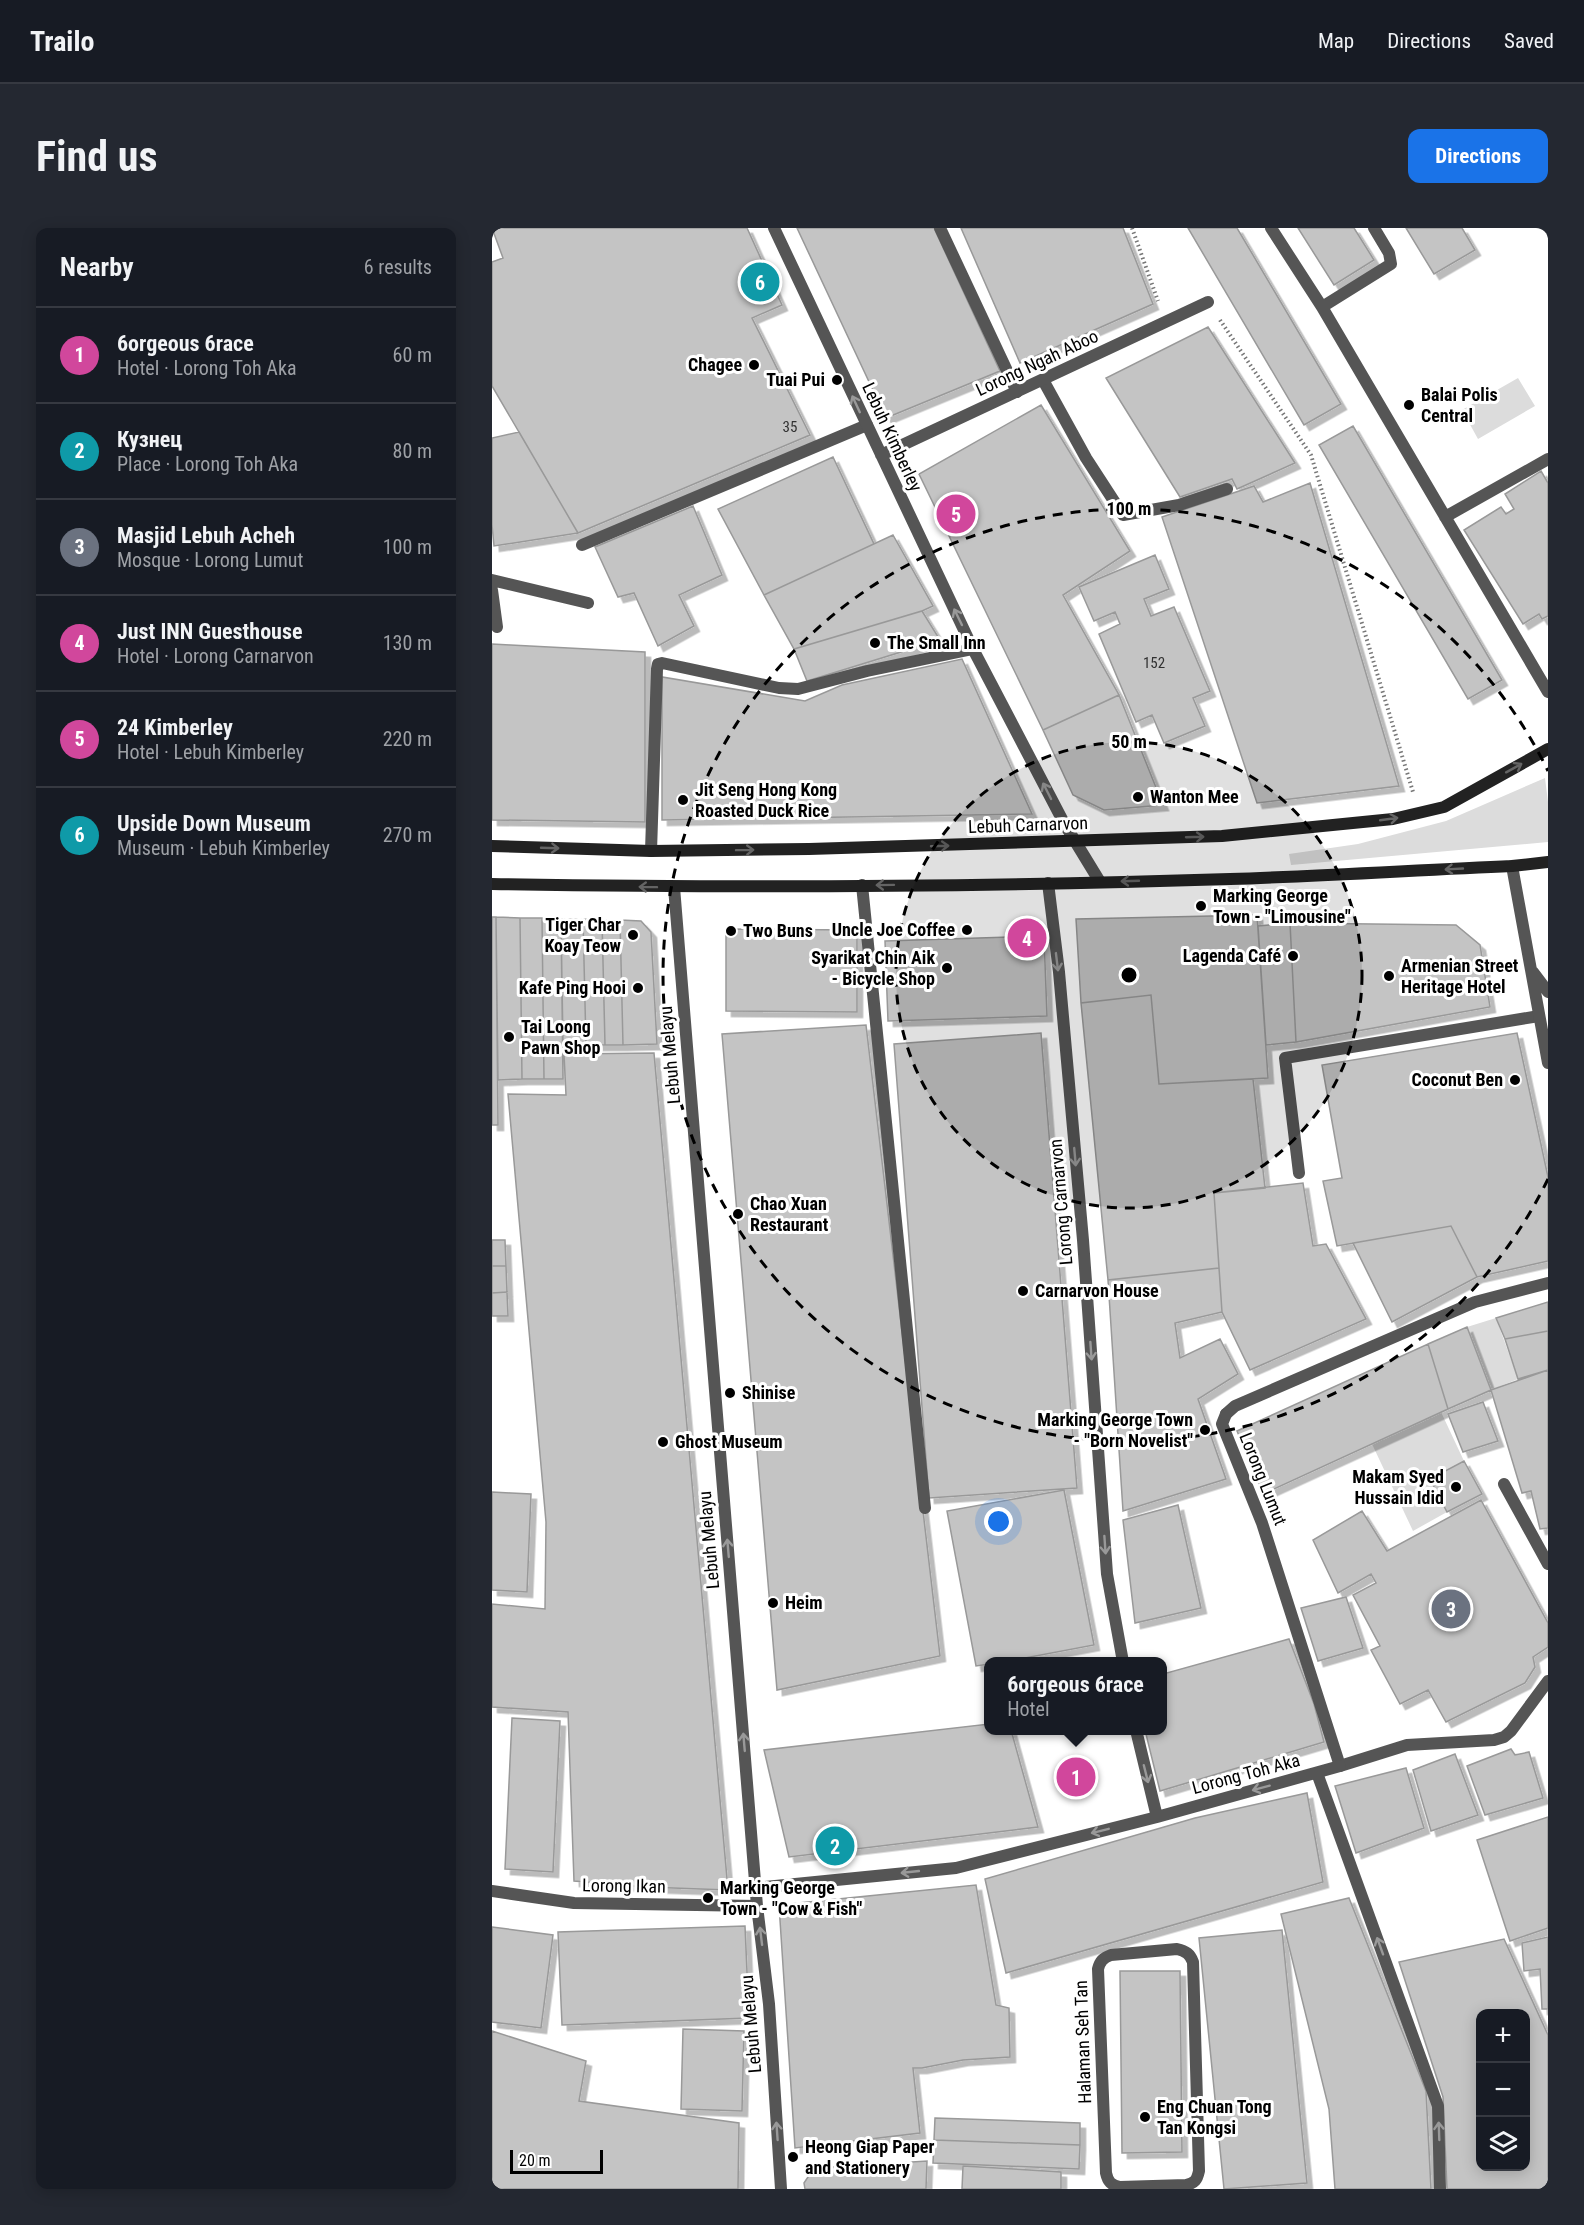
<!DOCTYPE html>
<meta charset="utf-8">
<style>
:root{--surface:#171b24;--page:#242831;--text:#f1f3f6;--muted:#9ea1a6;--line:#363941;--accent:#1a73e8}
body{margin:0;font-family:"Roboto Condensed",sans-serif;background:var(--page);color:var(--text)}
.controls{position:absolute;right:18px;bottom:18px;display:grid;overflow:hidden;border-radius:12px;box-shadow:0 3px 15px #0003}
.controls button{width:54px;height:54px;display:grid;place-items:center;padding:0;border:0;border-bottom:2px solid var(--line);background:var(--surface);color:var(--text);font:30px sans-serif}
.scale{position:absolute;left:18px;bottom:15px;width:93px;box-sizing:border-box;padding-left:6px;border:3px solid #000;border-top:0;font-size:16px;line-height:21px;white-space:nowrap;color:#000;-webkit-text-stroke:4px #fff;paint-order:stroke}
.you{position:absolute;left:507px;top:1294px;width:21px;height:21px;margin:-15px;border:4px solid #fff;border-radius:50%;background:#1a73e8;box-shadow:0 0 0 9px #1a73e833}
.badge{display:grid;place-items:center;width:39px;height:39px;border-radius:50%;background:var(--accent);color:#fff;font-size:20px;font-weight:700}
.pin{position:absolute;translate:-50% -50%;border:3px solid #fff;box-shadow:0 2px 6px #0006}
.popup{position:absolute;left:492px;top:1429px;width:183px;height:78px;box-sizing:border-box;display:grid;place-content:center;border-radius:12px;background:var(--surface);filter:drop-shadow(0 2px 4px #0005);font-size:20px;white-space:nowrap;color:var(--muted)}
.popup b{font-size:22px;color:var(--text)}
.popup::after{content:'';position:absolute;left:50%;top:100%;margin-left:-12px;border:12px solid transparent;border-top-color:var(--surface)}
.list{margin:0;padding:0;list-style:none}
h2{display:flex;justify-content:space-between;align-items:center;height:78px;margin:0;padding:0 24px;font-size:26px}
h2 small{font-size:20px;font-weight:400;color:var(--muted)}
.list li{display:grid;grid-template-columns:39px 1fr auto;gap:18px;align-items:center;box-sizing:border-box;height:96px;padding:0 24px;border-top:2px solid var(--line)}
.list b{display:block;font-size:22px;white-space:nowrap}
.list p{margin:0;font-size:20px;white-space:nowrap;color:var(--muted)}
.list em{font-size:20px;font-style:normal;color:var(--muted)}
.icon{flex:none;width:33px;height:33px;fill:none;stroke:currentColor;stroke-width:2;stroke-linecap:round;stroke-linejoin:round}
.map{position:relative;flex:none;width:1056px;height:1961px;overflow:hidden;border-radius:12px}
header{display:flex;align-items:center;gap:36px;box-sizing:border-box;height:84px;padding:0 30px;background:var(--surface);border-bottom:2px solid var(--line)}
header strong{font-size:28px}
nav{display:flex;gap:33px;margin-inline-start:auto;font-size:21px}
.intro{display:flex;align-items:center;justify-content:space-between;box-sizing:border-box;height:144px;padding:0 36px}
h1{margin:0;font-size:42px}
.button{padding:15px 27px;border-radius:12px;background:var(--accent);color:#fff;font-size:21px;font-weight:700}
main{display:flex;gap:36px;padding:0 36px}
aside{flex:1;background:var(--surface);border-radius:12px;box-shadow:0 3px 15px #0003}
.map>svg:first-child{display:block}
.green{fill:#dcdcdc}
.building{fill:#c4c4c4;stroke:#999;stroke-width:1.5;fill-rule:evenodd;filter:url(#shadow)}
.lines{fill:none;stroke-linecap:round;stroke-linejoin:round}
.path{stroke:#777;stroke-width:4;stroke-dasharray:1.5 3;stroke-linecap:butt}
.service{stroke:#555;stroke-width:12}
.minor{stroke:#555;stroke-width:12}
.secondary{stroke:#222;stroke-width:12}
.oneway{stroke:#999}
.oneway2{stroke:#646464}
.ring{fill:none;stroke:#000;stroke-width:3;stroke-dasharray:10 8}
.poi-dot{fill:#000;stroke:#fff;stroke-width:2}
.labels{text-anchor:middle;stroke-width:6;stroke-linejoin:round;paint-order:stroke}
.number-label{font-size:15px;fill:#313131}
.street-label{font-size:18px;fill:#000;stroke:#fff}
.poi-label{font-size:18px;font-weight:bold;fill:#000;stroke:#fff;text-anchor:start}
.centre{fill:#000;stroke:#fff;stroke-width:3}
.ring-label{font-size:18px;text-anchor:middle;font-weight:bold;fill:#000;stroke:#fff;stroke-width:6;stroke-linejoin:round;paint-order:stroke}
</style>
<header>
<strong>Trailo</strong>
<nav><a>Map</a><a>Directions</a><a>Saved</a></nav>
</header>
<div class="intro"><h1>Find us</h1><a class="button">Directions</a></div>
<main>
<aside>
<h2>Nearby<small>6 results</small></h2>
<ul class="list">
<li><span class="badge" style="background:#d1479c">1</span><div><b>6orgeous 6race</b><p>Hotel · Lorong Toh Aka</p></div><em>60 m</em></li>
<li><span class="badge" style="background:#0f9aa8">2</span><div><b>Кузнец</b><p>Place · Lorong Toh Aka</p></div><em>80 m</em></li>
<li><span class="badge" style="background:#6b7280">3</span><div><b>Masjid Lebuh Acheh</b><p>Mosque · Lorong Lumut</p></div><em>100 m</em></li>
<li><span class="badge" style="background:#d1479c">4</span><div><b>Just INN Guesthouse</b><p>Hotel · Lorong Carnarvon</p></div><em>130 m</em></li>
<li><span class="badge" style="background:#d1479c">5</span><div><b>24 Kimberley</b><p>Hotel · Lebuh Kimberley</p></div><em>220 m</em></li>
<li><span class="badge" style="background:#0f9aa8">6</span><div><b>Upside Down Museum</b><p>Museum · Lebuh Kimberley</p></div><em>270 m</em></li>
</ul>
</aside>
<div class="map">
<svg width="1056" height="1961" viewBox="0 0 1056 1961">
<defs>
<filter id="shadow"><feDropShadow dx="5.5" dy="5.5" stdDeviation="0" flood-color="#0004"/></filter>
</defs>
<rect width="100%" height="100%" fill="#fff"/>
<path class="green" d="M1026,150L1043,178L986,211L970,182Z
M1053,550L1056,574V614L799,637L797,626L866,616L954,593Z
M1004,1090L1026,1151L999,1162L975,1099Z
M949,1184L972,1233L938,1251L955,1284L921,1303L880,1216Z"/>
<path class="building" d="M0,0H255L290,77L260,90L318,207L86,305L0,158V34L11,30Z
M305,0H442L508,143L394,190Z
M469,0H631L661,76L528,135Z
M696,0H745L849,176L812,197Z
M806,0H862L882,32L842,57Z
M914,0H970L983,22L942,46Z
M716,99L803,235L745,261L740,251L688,269L614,150Z
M549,177L638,323L571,367L627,467L551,502L427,246Z
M861,198L1010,452L976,471L827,217Z
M27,204L86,305L2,318L0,297V210Z
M341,229L382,316L272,367L226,281Z
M1049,243L1056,255V388L1050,391L1047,386L1031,396L972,302L1009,279L1014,286L1022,281L1013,266Z
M818,255L907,558L765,575L670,289L762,258L771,274Z
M201,278L230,347L187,367L202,398L166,418L142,365L126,369L103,319Z
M401,307L441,378L430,383L302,421L272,367Z
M663,327L677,361L652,371L659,388L682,379L718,463L701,470L713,498L672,515L660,487L644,494L607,406L628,396L623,384L602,393L587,359Z
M430,383L448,412L315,453L302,421Z
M0,416L153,424V594L0,592Z
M470,431L540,586L170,592V449L313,473L350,457Z
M627,467L671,577L612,582L581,567L551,502Z
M765,687L776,850L667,856L659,767L589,775L584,691Z
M0,689H4L6,897H0Z
M4,689L28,690L30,851L6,852Z
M28,690H50L52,851H30Z
M50,690L69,691L71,851H52Z
M69,691H91L94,817L71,818Z
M91,691L110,692L113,817H94Z
M110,692H128L131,817H113Z
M128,692L149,693L159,704L165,816L131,817Z
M798,695L964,697L988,717L998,779L804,814Z
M798,695L804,814L774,817L766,698Z
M234,701L365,702V784L234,783Z
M552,708L555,788L396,793L393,713Z
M659,767L667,856L761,851L773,960L722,965L727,1040L616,1052L589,775Z
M374,797L448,1428L285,1462L230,806Z
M549,805L585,1260L437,1270L402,816Z
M1025,805L1056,949V1033L985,1049L959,998L845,1018L831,953L850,950L830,837Z
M162,825L236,1662L153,1659L82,1653L76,1484L0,1479V1376L53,1381L54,1294L16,866L74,867L72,826Z
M811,955L821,1018L834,1016L874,1091L758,1142L730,1084L722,965Z
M959,998L985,1049L900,1094L861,1015Z
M0,1012H13L14,1038H0Z
M0,1038H14L15,1064L0,1065Z
M727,1040L730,1084L683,1095L688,1130L728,1111L746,1146L706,1171L734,1251L631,1283L616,1052Z
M15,1064L16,1088H0V1065Z
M1056,1074V1103L1013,1111L1004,1090Z
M975,1099L999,1162L956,1181L936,1116Z
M1056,1103V1142L1026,1151L1013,1111Z
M936,1116L956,1181L771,1266L745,1203Z
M1056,1142V1300L1048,1301L1039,1263L1030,1265L999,1162Z
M991,1174L1006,1213L971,1224L956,1186Z
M972,1233L990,1266L955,1284L938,1251Z
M572,1262L602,1417L512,1434H497V1436L484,1438L455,1283Z
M0,1264L39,1266L35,1364L0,1362Z
M989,1272L1056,1395V1419L1041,1429L1043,1439L1033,1455L954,1494L936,1462L908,1476L879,1422L888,1418L861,1367L884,1355L879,1346L846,1365L821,1312L870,1283L895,1323Z
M686,1277L709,1380L643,1395L631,1292Z
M854,1369L871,1420L826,1433L809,1380Z
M797,1411L822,1476L832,1514L668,1563L653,1502H671V1446Z
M20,1490L68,1493L61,1644L13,1641Z
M497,1496V1502H519L546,1599L297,1629L272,1522Z
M1019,1521L1023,1527L1037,1524L1051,1570L993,1587L975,1538Z
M963,1526L986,1587L939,1603L921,1542Z
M914,1540L932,1600L864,1625L843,1558Z
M815,1565L831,1654L514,1745L493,1651L703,1590Z
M1056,1589V1700L1018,1713L985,1612Z
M484,1657L504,1777L517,1780L518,1829L471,1832L430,1840H421L428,1905L303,1920L287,1677Z
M857,1670L934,1863L939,1961H843L837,1881L789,1686Z
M253,1698L257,1790L70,1797L66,1704Z
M0,1699L61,1707L49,1800L0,1794Z
M790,1702L815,1955L732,1961L707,1710Z
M1056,1709V1781H1050L1048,1741L1032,1743L1030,1715Z
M1012,1711L1056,1807V1961H955L951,1869L907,1734ZM988,1786H1034V1938H988Z
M628,1743H688L690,1924L630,1925Z
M191,1801L252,1803L250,1883L189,1881Z
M0,1803L94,1833L87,1873L247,1895L246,1961H0Z
M443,1890L588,1895V1917L442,1912Z
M442,1912L588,1917L587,1941L441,1935Z
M435,1933L434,1961H313L312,1955L322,1940Z
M471,1938L569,1944V1961H470Z"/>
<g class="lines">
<path class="path" d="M640,0L666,73
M728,92L819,227L921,564"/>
<path class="service" d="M448,0L525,164
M779,0L830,79L1056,464
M830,79L899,36L897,25L882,0
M551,152L594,230L631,287L687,277L735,261
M953,289L1056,231
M90,317L375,197
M0,352L96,375
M0,362L5,399
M159,623L165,441L166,436L170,435L287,460L306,461L375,443L481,421
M370,657L433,1280
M807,945L793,830L1047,788
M734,1186L730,1196L770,1295L848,1538L915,1517L1002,1512L1012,1509L1019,1503L1056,1453
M1012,1256L1056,1336"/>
<path class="minor" d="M282,0L481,421L572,595L608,654
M389,227L716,74
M1020,638L1056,835
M556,655L567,744L591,1012L615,1346L631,1434
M182,659L265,1678L277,1776L289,1961
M1041,744L1056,764
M734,1186L743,1178L983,1074L1056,1055
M644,1502L665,1589
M825,1545L946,1878L948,1961
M264,1660L464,1640L665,1589L848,1538
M0,1663L82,1675L265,1678
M685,1721C694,1723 698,1726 701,1734L707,1943C705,1952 703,1955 694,1957L628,1959C619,1957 616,1954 614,1945L606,1741C608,1733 611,1730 619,1727Z"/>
<path class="secondary" d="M0,618L159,623L317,621L730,608L901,591L952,579L1056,521
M0,656C246,660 492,659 738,651C832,648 926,642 1020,638L1056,634"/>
</g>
<defs><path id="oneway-shaft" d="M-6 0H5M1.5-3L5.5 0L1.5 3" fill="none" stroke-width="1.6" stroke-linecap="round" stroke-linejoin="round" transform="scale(1.5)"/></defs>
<g class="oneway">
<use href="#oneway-shaft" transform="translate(364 176) rotate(-115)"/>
<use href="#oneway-shaft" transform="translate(466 389) rotate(-116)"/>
<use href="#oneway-shaft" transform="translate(555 563) rotate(-117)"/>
<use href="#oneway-shaft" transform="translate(565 734) rotate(83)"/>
<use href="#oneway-shaft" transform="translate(583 929) rotate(85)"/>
<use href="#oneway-shaft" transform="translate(599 1123) rotate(86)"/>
<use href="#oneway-shaft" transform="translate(613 1317) rotate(86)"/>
<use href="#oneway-shaft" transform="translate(236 1320) rotate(-95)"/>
<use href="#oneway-shaft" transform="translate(252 1514) rotate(-95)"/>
<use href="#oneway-shaft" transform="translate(654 1546) rotate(76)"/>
<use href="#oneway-shaft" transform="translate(769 1560) rotate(165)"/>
<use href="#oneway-shaft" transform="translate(608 1603) rotate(166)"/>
<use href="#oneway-shaft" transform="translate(418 1644) rotate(174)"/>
<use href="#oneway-shaft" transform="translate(269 1708) rotate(-97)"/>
<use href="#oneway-shaft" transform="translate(888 1718) rotate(-110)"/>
<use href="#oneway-shaft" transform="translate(285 1903) rotate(-94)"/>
<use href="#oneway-shaft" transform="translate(947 1903) rotate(-92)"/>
</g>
<g class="oneway2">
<use href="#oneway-shaft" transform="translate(1022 540) rotate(-29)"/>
<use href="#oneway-shaft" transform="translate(897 591) rotate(-8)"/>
<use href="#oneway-shaft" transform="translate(703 609) rotate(-2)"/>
<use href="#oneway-shaft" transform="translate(448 618) rotate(-2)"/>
<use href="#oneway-shaft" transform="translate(58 620) rotate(2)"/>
<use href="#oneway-shaft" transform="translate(253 622) rotate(-1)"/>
<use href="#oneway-shaft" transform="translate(962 641) rotate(177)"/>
<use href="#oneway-shaft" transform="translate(638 653) rotate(178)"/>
<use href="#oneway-shaft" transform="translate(393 657) rotate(179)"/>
<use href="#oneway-shaft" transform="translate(156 659) rotate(-179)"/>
</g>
<circle cx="637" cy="747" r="233" fill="#000" fill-opacity=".12"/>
<g class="ring">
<circle cx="637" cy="747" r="233"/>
<path d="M1056 951A466 466 0 1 1 1056 543"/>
</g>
<g class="poi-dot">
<circle cx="262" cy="137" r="6"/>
<circle cx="345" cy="152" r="6"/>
<circle cx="917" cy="177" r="6"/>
<circle cx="383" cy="415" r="6"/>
<circle cx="646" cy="569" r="6"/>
<circle cx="191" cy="572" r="6"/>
<circle cx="709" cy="678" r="6"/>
<circle cx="475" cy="702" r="6"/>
<circle cx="239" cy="703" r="6"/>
<circle cx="141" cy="707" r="6"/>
<circle cx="801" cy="728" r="6"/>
<circle cx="455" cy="740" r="6"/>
<circle cx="897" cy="748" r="6"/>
<circle cx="146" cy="760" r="6"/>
<circle cx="17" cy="809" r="6"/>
<circle cx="1023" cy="852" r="6"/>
<circle cx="246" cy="986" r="6"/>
<circle cx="531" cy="1063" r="6"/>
<circle cx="238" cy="1165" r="6"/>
<circle cx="713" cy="1202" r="6"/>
<circle cx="171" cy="1214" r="6"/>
<circle cx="964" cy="1259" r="6"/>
<circle cx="281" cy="1375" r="6"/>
<circle cx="216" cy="1670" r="6"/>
<circle cx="653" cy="1889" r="6"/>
<circle cx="301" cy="1929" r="6"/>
</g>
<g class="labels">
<g class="number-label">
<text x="298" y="204">35</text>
<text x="662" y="440">152</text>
</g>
<g class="street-label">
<text transform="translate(545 135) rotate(-25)" y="6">Lorong Ngah Aboo</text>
<text transform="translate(400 209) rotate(65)" y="6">Lebuh Kimberley</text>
<text transform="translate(536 597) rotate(-2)" y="6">Lebuh Carnarvon</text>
<text transform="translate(178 827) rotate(-95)" y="6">Lebuh Melayu</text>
<text transform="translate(569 974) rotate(-95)" y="6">Lorong Carnarvon</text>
<text transform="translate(771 1251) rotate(68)" y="6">Lorong Lumut</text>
<text transform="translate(217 1312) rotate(-95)" y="6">Lebuh Melayu</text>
<text transform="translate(754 1546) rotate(-15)" y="6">Lorong Toh Aka</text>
<text transform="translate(132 1658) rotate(1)" y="6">Lorong Ikan</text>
<text transform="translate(259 1796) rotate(-95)" y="6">Lebuh Melayu</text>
<text transform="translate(591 1814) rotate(-92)" y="6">Halaman Seh Tan</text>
</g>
<g class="poi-label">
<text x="250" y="143" text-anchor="end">Chagee</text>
<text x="333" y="158" text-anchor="end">Tuai Pui</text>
<text x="929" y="173">Balai Polis<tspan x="929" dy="21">Central</tspan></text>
<text x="395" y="421">The Small Inn</text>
<text x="203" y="568">Jit Seng Hong Kong<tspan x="203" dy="21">Roasted Duck Rice</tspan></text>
<text x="658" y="575">Wanton Mee</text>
<text x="721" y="674">Marking George<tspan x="721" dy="21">Town - "Limousine"</tspan></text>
<text x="129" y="703" text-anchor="end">Tiger Char<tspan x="129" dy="21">Koay Teow</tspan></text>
<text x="463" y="708" text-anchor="end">Uncle Joe Coffee</text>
<text x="251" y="709">Two Buns</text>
<text x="789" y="734" text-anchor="end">Lagenda Café</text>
<text x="443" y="736" text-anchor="end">Syarikat Chin Aik<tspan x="443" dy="21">- Bicycle Shop</tspan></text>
<text x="909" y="744">Armenian Street<tspan x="909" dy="21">Heritage Hotel</tspan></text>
<text x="134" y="766" text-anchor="end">Kafe Ping Hooi</text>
<text x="29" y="805">Tai Loong<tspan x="29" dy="21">Pawn Shop</tspan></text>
<text x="1011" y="858" text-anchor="end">Coconut Ben</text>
<text x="258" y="982">Chao Xuan<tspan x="258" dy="21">Restaurant</tspan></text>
<text x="543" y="1069">Carnarvon House</text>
<text x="250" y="1171">Shinise</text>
<text x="701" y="1198" text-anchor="end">Marking George Town<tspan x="701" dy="21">- "Born Novelist"</tspan></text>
<text x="183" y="1220">Ghost Museum</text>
<text x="952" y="1255" text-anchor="end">Makam Syed<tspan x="952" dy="21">Hussain Idid</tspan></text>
<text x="293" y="1381">Heim</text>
<text x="228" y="1666">Marking George<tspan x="228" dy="21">Town - "Cow &amp; Fish"</tspan></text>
<text x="665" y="1885">Eng Chuan Tong<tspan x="665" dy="21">Tan Kongsi</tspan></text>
<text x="313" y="1925">Heong Giap Paper<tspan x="313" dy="21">and Stationery</tspan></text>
</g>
</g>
<circle cx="637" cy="747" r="9" class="centre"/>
<g class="ring-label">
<text x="637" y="287">100 m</text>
<text x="637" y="520">50 m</text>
</g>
</svg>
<div class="controls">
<button>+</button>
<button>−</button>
<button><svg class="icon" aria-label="layers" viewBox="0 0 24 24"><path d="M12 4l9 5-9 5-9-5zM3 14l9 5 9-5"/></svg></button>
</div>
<div class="scale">20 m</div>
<div class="you"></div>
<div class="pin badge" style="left:584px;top:1549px;background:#d1479c">1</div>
<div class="popup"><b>6orgeous 6race</b>Hotel</div>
<div class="pin badge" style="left:343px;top:1618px;background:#0f9aa8">2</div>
<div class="pin badge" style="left:959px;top:1381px;background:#6b7280">3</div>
<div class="pin badge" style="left:535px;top:710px;background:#d1479c">4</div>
<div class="pin badge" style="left:464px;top:286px;background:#d1479c">5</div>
<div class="pin badge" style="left:268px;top:54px;background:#0f9aa8">6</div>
</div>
</main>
